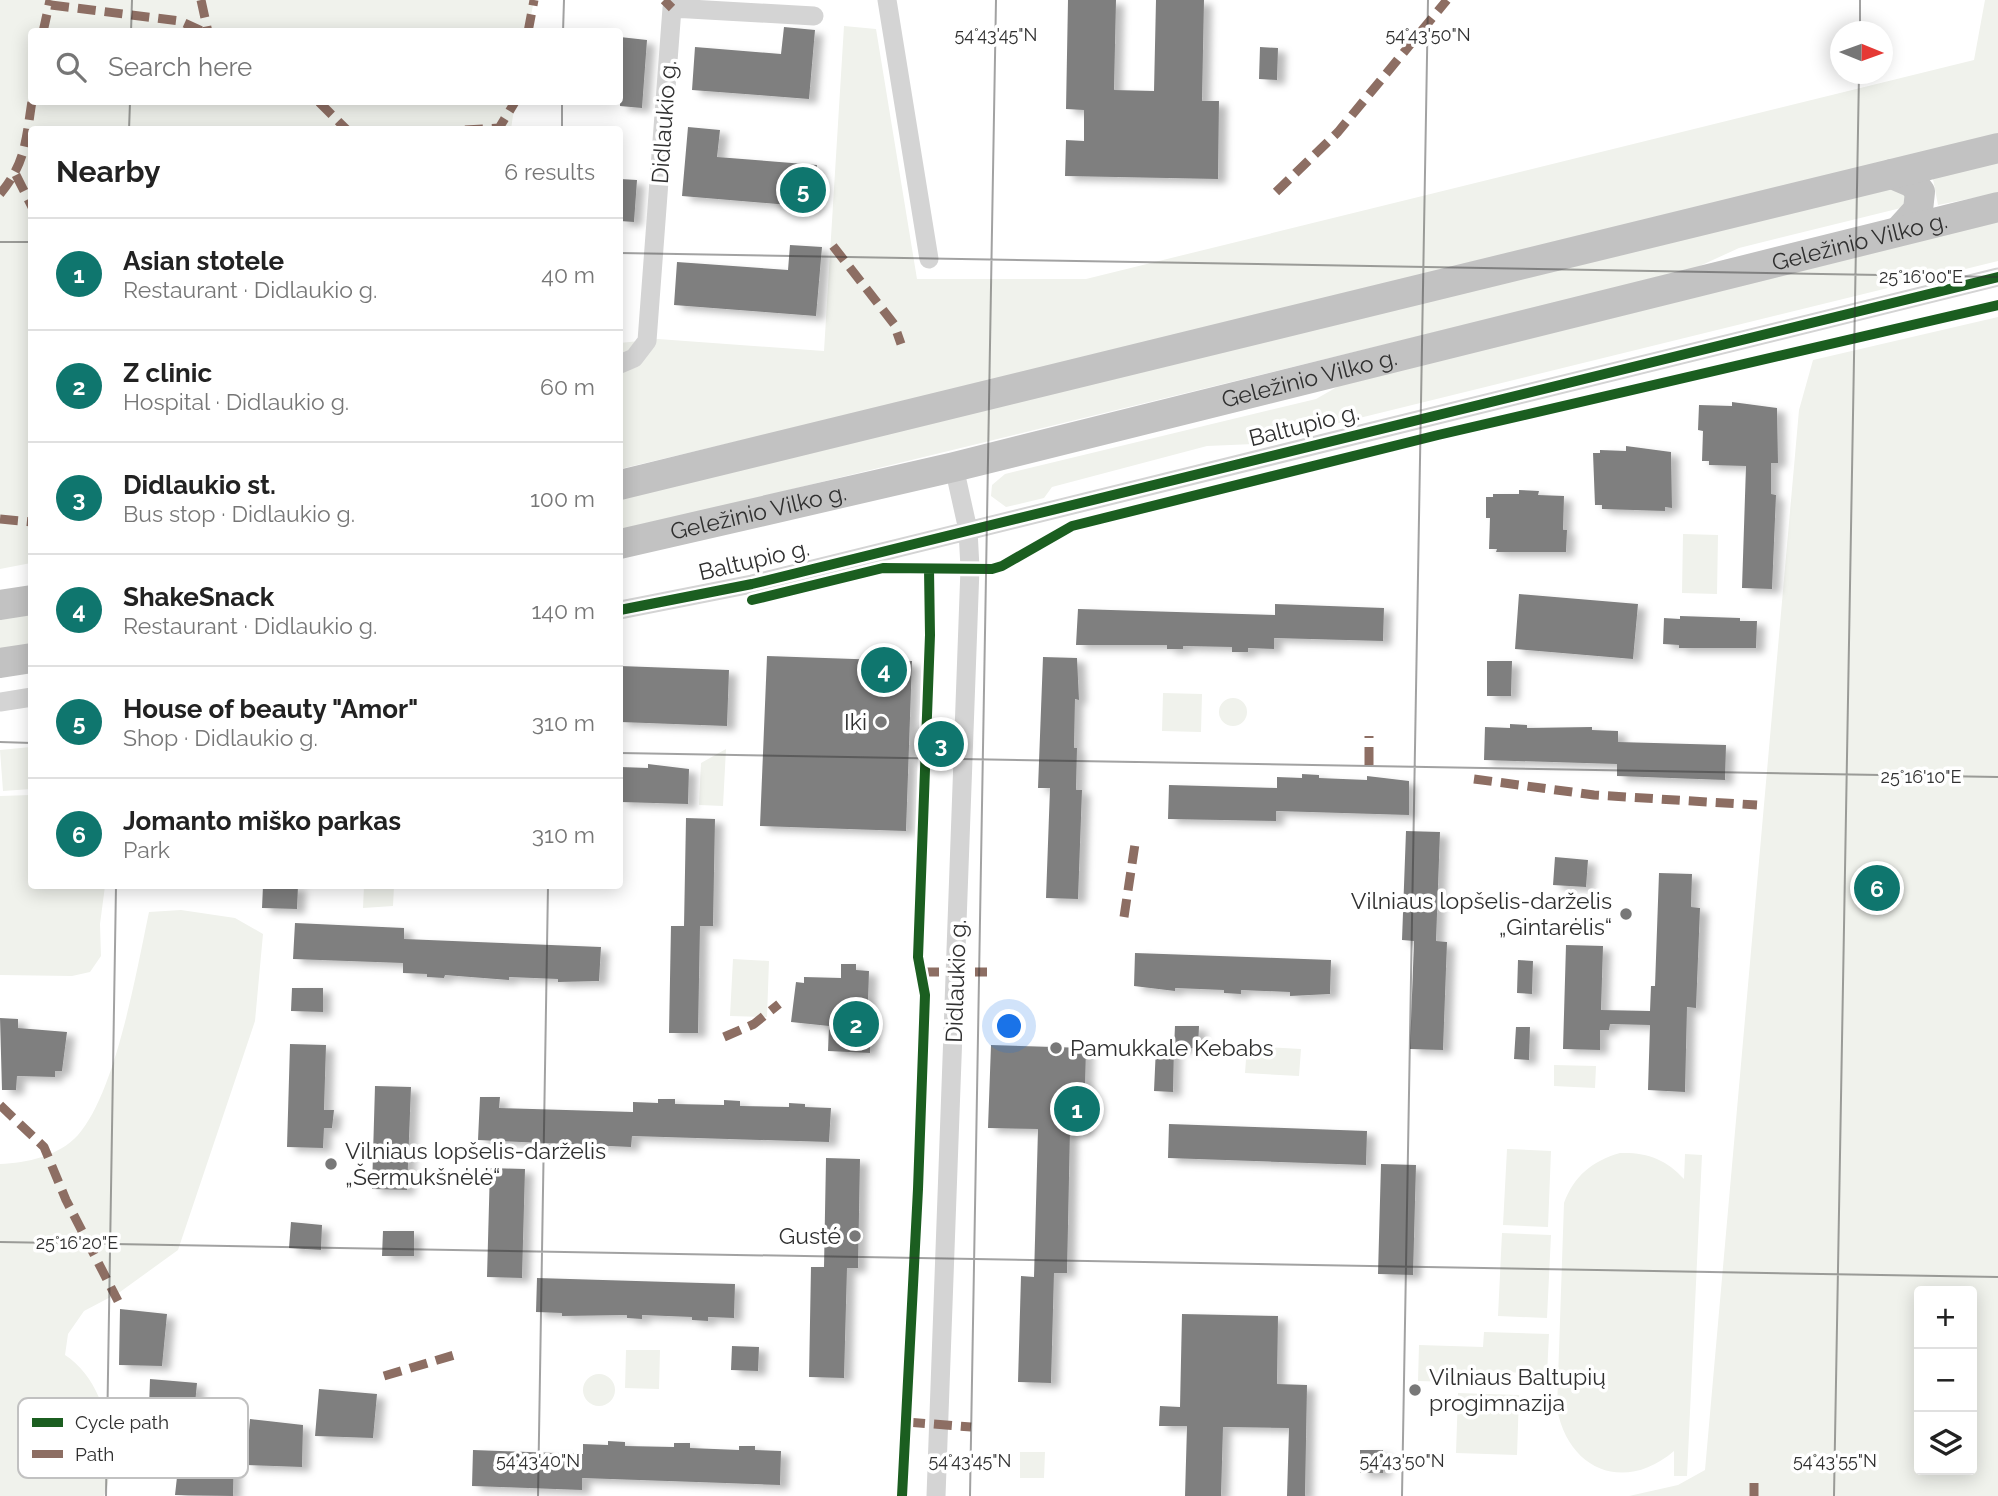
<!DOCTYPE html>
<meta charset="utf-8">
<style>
:root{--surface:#fff;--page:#f6f6f6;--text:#222;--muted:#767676;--line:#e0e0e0;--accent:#0f766e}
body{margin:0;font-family:Raleway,sans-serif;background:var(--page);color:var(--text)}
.controls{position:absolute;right:21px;bottom:21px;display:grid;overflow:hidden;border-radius:7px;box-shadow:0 4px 18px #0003}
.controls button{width:63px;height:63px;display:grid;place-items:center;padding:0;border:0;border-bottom:2px solid var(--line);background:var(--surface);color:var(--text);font:35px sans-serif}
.compass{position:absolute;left:1830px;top:21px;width:63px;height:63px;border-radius:50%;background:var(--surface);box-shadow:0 4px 18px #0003;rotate:91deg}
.you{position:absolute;left:1010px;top:1027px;width:24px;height:24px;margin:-18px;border:5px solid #fff;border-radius:50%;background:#1a73e8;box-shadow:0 0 0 10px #1a73e833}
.badge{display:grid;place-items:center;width:46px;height:46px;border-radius:50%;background:var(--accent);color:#fff;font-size:23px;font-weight:700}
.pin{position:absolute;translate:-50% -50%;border:4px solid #fff;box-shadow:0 2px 7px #0006}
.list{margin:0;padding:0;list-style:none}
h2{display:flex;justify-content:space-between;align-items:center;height:91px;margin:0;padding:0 28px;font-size:30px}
h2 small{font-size:23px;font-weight:400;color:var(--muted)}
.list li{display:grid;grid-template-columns:46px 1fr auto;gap:21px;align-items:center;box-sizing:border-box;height:112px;padding:0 28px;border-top:2px solid var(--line)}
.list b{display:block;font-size:26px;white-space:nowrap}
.list p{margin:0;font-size:23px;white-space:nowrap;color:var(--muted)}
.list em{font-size:23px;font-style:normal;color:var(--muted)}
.icon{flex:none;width:38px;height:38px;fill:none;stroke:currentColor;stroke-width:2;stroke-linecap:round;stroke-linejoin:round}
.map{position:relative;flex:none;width:1998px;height:1496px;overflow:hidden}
.search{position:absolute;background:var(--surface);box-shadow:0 4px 18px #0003;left:28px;top:28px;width:595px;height:77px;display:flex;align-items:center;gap:18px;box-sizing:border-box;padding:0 24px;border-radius:7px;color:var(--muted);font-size:26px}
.panel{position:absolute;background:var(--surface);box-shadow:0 4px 18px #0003;left:28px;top:126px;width:595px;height:763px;border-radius:7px}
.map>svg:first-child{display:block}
.green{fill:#f0f2ec;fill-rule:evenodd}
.building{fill:#7f7f7f;filter:url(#shadow)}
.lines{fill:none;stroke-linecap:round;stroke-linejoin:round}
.minor{stroke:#d4d4d4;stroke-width:19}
.highway{stroke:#c2c2c2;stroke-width:30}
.quiet{stroke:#8d6e63;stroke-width:9;stroke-dasharray:18 9;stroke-linecap:butt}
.cycleway-casing{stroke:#fff;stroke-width:15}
.cycleway{stroke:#1b5e20;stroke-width:10}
.ticks{fill:none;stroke:#303030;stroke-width:2;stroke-opacity:0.45}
.poi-dot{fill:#787878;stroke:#fff;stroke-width:2.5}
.labels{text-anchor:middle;stroke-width:7;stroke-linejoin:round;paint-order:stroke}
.street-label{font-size:23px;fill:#303030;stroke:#fff}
.poi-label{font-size:23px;fill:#303030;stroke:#fff;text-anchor:end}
.key{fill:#fff;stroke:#c1c1c1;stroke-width:2}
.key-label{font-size:19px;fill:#303030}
.ticks-label{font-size:18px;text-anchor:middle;fill:#303030;stroke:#fff;stroke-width:7;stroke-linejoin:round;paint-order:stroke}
</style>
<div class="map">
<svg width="1998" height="1496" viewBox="0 0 1998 1496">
<defs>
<filter id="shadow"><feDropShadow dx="8" dy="4.5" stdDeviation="3.5" flood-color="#0004"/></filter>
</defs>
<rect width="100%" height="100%" fill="#fff"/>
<path class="green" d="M0,0H534L528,31L32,32V102H515L511,129L32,130L31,563L0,569Z
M1985,0H1998V136L1082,360L620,469V343L658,339L824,351L844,26L876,29L917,279H1086L1974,60Z
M1998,161V193L1938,205L1933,179Z
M1891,186L1905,187V207L1739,248L1691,270L620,531V498Z
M1998,222V261L1254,444L1207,446L1052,487L1044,498L1006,507L991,496L992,485L1005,474L1316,399L1351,379Z
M1998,317V1496H1629L1678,1485L1705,1470L1799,410L1813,360ZM1919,1291H1972V1470H1919Z
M1683,534L1718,535L1717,594L1682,593Z
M31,612V644L0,649V617Z
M1163,693L1202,694L1201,732L1162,731Z
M1219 712a14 14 0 1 1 28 0a14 14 0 1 1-28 0Z
M31,747V789L3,791L0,750Z
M726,749L723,806L699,805L701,763Z
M31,795L32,886H105L100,924L101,956L90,972L72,976L0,975V796Z
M364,886H394L393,906L363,908Z
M181,910L235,918L263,934L255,1021L178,1250L120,1292L84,1311L68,1334L65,1355C106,1381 121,1452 104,1496H0V1164C27,1163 59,1156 78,1135C116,1092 137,969 149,912Z
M733,959L769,961L767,1017L730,1016Z
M1247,1046L1301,1049L1299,1076L1245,1073Z
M1554,1065L1596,1066L1595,1088L1554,1086Z
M1507,1149L1551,1151L1548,1227L1503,1225Z
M1620,1153C1646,1152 1666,1159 1684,1179L1685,1154L1702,1155L1687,1476H1674V1451C1625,1493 1569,1471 1557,1409L1564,1203C1574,1176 1592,1161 1620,1153Z
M1502,1233L1551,1235L1547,1318L1498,1316Z
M1484,1332L1549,1334L1547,1374L1483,1371V1383L1418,1381L1419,1345L1483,1347Z
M626,1350H660L659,1389L625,1388Z
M583 1390a16 16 0 1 1 32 0a16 16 0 1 1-32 0Z
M1458,1393L1519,1395L1517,1455L1456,1453Z
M1020,1452H1045L1044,1478H1020Z"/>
<path class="building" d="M1068,0H1116L1114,90L1154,91L1156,0H1204L1202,101H1219L1218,179L1065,176L1066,140L1084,141V110L1066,109Z
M784,27L815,30L809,99L692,90L695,47L781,54Z
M620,37L647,40L642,108L620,106Z
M1260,47L1278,48L1277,80L1259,79Z
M688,127L720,130L717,157L817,165L813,207L682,196Z
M620,179L637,180L634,222L620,221Z
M790,245L822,247L816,316L674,305L677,262L788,270Z
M1732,402L1777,408L1778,463H1771V494L1776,495L1772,589L1742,588L1746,466L1709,465V461H1702L1703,431L1698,430L1699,405L1732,406Z
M1626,446L1671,452L1672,508L1665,507V511L1602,509V505H1595L1593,453H1600V450L1626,451Z
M1519,490L1539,491L1538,495L1564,496L1563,530H1567L1566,552H1496L1497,549H1489L1490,518H1486V497H1493V494H1519Z
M1519,594L1638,604L1633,659L1515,649Z
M1275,604L1384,608L1383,641L1274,638V649L1248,648V652H1232V647L1183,646V649H1167V645H1076L1078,609L1275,615Z
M1680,616L1740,618V621H1757L1756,648H1679V645L1663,644L1664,618L1680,619Z
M767,656L912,661L906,831L760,826Z
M1043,657L1077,658L1079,700L1075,699L1074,748H1077L1076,790H1082L1078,899L1046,898L1050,788H1038Z
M1487,661H1512L1511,696H1487Z
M620,666L729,670L727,726L620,722Z
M1510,724L1527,725V728L1592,727V730L1618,731V742L1726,745L1725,780L1617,776V764L1484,760L1485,727L1510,728Z
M648,764L689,769L688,804L620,802V767L648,768Z
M1302,774L1319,775V778L1367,780V776L1409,781V815L1276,811V821L1168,819L1169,785L1277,788V777L1302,778Z
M686,818L715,819L713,926H700L698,1033H669L671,926H684Z
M1406,831L1440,832L1436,941L1447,942L1443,1050L1410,1049L1414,941L1402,940Z
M1555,857L1588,860L1586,887L1553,885Z
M1659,873L1692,874L1691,907L1700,908L1696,1008L1687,1007L1685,1092L1648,1090L1650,1025L1610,1024L1609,1030H1600V1050L1563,1049L1566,945L1603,946L1601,1010L1650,1011L1651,986H1655Z
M263,886H298L297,909L262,908Z
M295,923L404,928V939L601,947L599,981L558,982V979L509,977V980L445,975L444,978L427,977V974L403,973V963L293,959Z
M1135,953L1331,960L1330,994L1290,996V992L1241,990V994L1224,993V990L1175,988V991L1134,986Z
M1518,960L1533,961L1532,994L1517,993Z
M841,964H856V970L869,971L867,1034H871L870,1053L828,1051L829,1026L791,1022L796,982L804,983V977L841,978Z
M292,988H323V1012L291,1011Z
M0,1018L18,1019V1028L67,1032L62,1071H55V1077L17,1076L16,1090H2Z
M1175,1026H1199L1198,1048H1174Z
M1516,1027H1530L1529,1060L1514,1059Z
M290,1044L326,1045L324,1110H334L332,1128H324L323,1148L287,1147Z
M991,1045L1086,1048L1084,1131L1070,1130L1067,1273H1054L1051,1383L1018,1382L1021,1276L1034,1277L1038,1129L988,1128Z
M1156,1047L1174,1048L1173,1092L1154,1091Z
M375,1086L411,1087L407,1190L372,1189Z
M480,1097H500L499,1108L633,1112V1102L658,1103V1099H675V1104L724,1105V1100L740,1101V1106L789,1107V1103L805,1104V1107L831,1108L829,1142L632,1136L631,1147L478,1140Z
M1169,1124L1367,1131L1366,1165L1168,1158Z
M826,1158L860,1159L858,1268H847L844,1378L809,1377L811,1267H824Z
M1381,1164L1416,1165L1413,1275L1378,1274Z
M490,1168L525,1169L522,1278L487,1277Z
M291,1222L322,1225L321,1250L289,1248Z
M383,1231H414V1256H382Z
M537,1278L735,1284L734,1318L708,1317V1321L692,1320V1317L642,1315V1319L627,1318V1315L562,1316V1313L536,1312Z
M120,1309L167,1314L162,1366L119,1365Z
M1182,1314L1278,1316L1277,1384L1307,1385L1305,1496H1287L1289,1428L1223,1427L1221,1496H1185L1187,1426H1159L1160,1406L1180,1407Z
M732,1346L759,1347L758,1371L731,1370Z
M150,1379L197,1383L192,1436L148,1435Z
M319,1389L377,1394L373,1438L315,1436Z
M250,1419L303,1425L302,1467L246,1465Z
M608,1441L625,1442V1446L674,1447V1443H690V1448L739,1450V1446H755V1450L781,1451L780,1485L582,1478V1490L472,1486L473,1450L583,1454V1444L608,1445Z
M180,1450L234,1454L233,1496L175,1495Z
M1360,1450H1383V1473H1360Z"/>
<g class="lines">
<path class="minor" d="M887,0L929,259
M620,364L634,358L647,341L672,8L814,16
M620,610L752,584L1998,277
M0,702L32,697
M936,1496L970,568L968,530L954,467"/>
<g class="highway">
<path d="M1892,174L1913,183L1920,192L1918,210L1899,231"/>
<path d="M620,485L1998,148"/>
<path id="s1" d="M620,544L954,467L1998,207"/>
<path d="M0,605L32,600"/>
<path d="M0,663L32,658"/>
</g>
<path class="quiet" d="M201,0L208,32
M664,0L672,8
M51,5L180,21L204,32
M43,32L50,0
M528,32L534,0
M319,102L347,130
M465,130L499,128L515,102
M16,175L32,207
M1276,192L1338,132L1447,0
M0,194C26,163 26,139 32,101
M833,246L894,324L901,344
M0,519L32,522
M1369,765V736
M1474,779L1594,795L1757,805
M1124,917L1135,844
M921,972H987
M724,1037L754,1024L779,1004
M0,1105L44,1147L66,1200L118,1301
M384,1376L461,1353
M907,1422L971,1427
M1754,1483V1496"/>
<g class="cycleway-casing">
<path id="cycleway" d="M752,600L883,568L992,569L1002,566L1072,526L1438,435L1998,305
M620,610L752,584L1998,277
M902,1496L918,1189L925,995L918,957L930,635L929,569"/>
</g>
<use href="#cycleway" class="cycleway"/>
</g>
<path class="ticks" d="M131,32L132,0M563,32L564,0M1860,32V0M129,130L130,102M562,130V102M0,242H32M620,253L1998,277M0,742L32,743M620,753L1998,777M0,1242L1998,1277M106,1496L116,886M538,1496L548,886M970,1496L996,0M1402,1496L1428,0M1834,1496L1859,74"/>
<g class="poi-dot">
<circle cx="881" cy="722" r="7"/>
<circle cx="1626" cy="914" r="7"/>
<circle cx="1056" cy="1048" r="7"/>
<circle cx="331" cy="1164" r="7"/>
<circle cx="855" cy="1236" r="7"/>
<circle cx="1415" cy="1390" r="7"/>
</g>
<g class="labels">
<g class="street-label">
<text transform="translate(664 122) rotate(-86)" y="8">Didlaukio g.</text>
<text dy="8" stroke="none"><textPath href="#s1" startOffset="1276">Geležinio Vilko g.</textPath></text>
<text dy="8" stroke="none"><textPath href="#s1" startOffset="709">Geležinio Vilko g.</textPath></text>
<text transform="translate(1304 425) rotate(-14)" y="8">Baltupio g.</text>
<text dy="8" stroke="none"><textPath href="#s1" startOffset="142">Geležinio Vilko g.</textPath></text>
<text transform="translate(754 560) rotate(-13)" y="8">Baltupio g.</text>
<text transform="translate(956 981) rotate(-88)" y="8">Didlaukio g.</text>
</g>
<g class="poi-label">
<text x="867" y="730">Iki</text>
<text x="1612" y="909">Vilniaus lopšelis-darželis<tspan x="1612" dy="26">„Gintarėlis“</tspan></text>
<text x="1070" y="1056" text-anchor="start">Pamukkale Kebabs</text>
<text x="345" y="1159" text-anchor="start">Vilniaus lopšelis-darželis<tspan x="345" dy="26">„Šermukšnėlė“</tspan></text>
<text x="841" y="1244">Gusté</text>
<text x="1429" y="1385" text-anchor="start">Vilniaus Baltupių<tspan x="1429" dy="26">progimnazija</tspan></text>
</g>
</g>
<rect x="18" y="1398" width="230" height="80" rx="10" class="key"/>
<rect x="32" y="1418" width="31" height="9" fill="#1b5e20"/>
<rect x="32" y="1450" width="31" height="8" fill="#8d6e63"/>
<g class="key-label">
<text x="75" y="1429">Cycle path</text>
<text x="75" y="1461">Path</text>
</g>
<g class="ticks-label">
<text x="996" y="41">54°43'45"N</text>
<text x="1428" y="41">54°43'50"N</text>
<text x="1921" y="283">25°16'00"E</text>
<text x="1921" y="783">25°16'10"E</text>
<text x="77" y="1249">25°16'20"E</text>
<text x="538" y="1467">54°43'40"N</text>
<text x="970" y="1467">54°43'45"N</text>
<text x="1402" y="1467">54°43'50"N</text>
<text x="1835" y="1467">54°43'55"N</text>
</g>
</svg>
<div class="controls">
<button>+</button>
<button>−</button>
<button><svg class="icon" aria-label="layers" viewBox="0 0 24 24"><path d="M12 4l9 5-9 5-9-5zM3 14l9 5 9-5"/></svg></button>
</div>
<svg class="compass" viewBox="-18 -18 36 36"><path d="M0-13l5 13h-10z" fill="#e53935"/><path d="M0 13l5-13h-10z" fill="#767676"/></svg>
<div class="you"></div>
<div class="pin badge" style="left:1077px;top:1109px">1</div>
<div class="pin badge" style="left:856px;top:1024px">2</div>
<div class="pin badge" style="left:941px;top:744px">3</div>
<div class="pin badge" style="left:884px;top:670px">4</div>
<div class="pin badge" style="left:803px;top:190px">5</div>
<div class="pin badge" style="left:1877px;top:888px">6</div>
<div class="search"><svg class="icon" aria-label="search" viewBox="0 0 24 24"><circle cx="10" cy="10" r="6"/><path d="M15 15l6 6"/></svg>Search here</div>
<section class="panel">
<h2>Nearby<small>6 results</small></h2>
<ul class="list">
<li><span class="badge">1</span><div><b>Asian stotele</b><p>Restaurant · Didlaukio g.</p></div><em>40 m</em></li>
<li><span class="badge">2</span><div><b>Z clinic</b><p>Hospital · Didlaukio g.</p></div><em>60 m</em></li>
<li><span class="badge">3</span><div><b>Didlaukio st.</b><p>Bus stop · Didlaukio g.</p></div><em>100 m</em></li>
<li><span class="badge">4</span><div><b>ShakeSnack</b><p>Restaurant · Didlaukio g.</p></div><em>140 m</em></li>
<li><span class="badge">5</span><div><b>House of beauty &quot;Amor&quot;</b><p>Shop · Didlaukio g.</p></div><em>310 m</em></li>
<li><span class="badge">6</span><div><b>Jomanto miško parkas</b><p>Park</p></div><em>310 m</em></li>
</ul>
</section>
</div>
